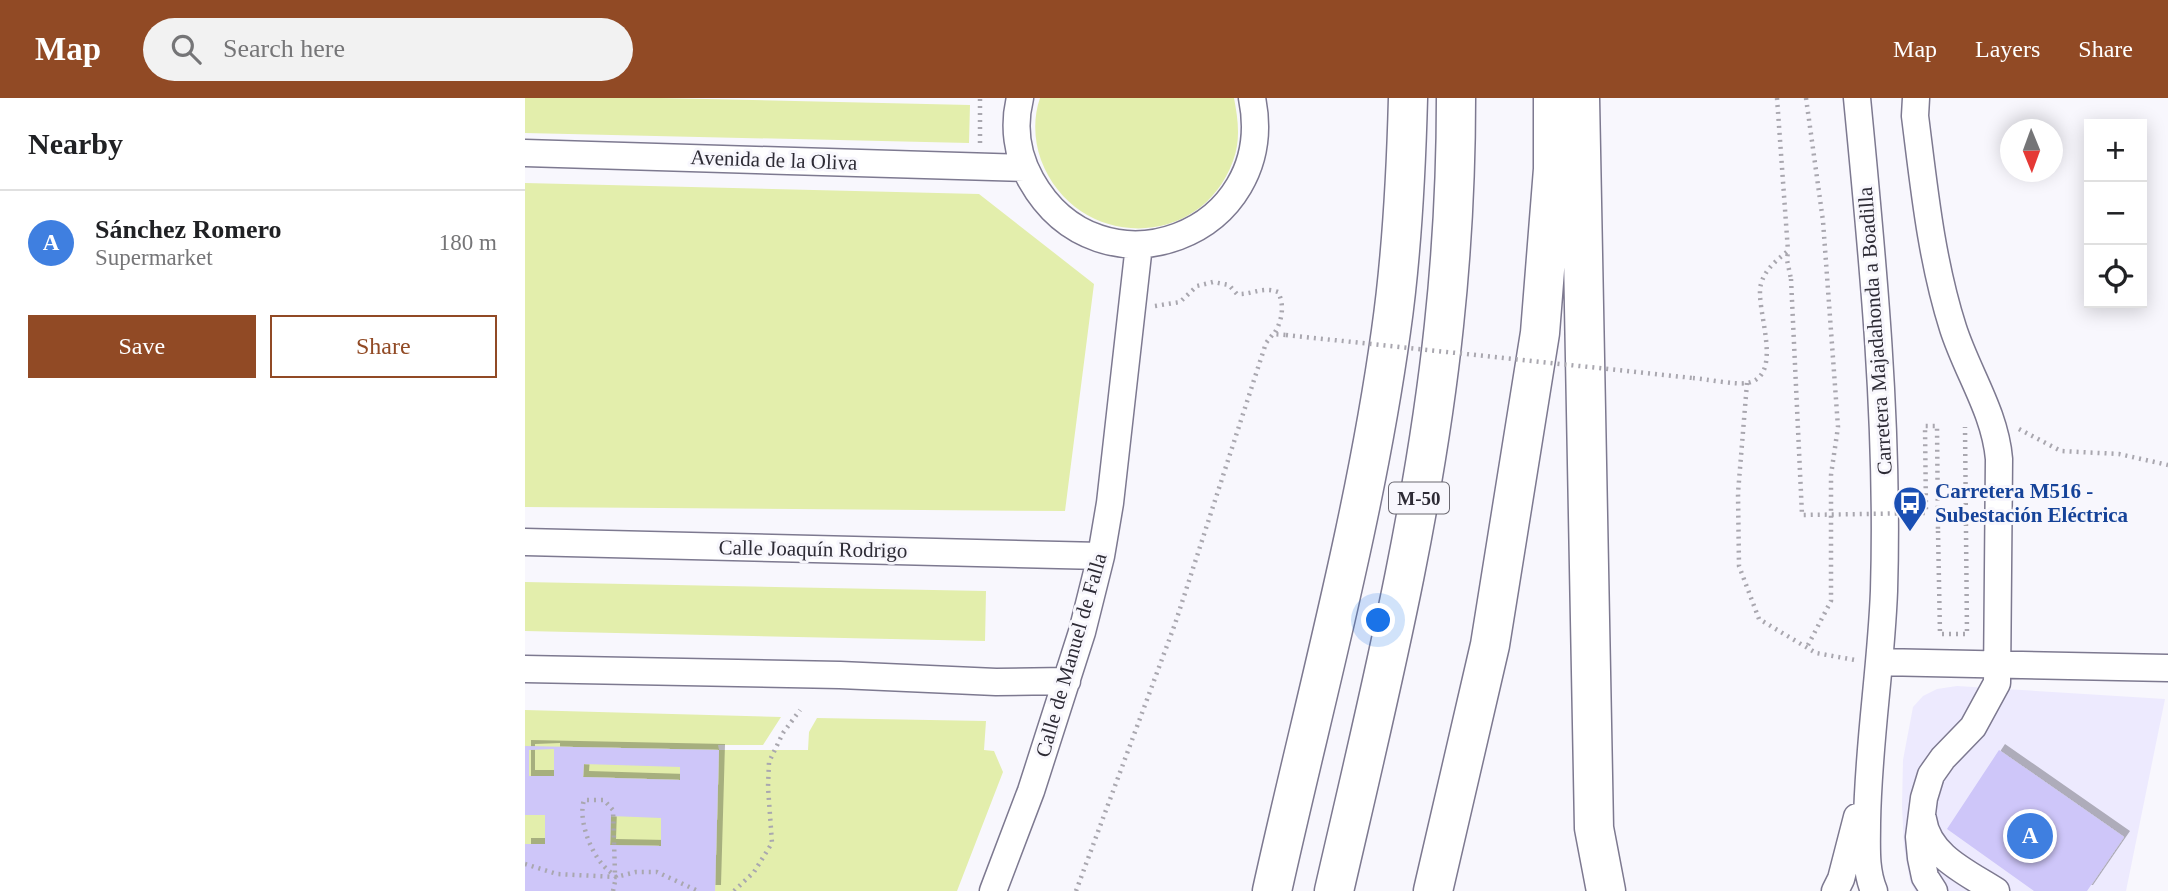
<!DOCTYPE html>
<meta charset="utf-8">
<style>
:root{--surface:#fff;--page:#f2f2f2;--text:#202124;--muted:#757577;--line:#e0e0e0;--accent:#914a25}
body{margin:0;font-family:"Times New Roman",serif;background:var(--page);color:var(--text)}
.controls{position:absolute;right:21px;top:21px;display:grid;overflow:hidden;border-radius:0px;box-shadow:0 4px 18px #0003}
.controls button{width:63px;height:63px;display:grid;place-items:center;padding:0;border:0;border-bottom:2px solid var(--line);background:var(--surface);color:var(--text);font:35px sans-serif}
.compass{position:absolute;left:1475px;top:21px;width:63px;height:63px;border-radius:50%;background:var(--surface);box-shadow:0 4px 18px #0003;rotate:179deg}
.you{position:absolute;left:854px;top:523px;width:24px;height:24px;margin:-18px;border:5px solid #fff;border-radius:50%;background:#1a73e8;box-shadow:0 0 0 10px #1a73e833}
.badge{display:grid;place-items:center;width:46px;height:46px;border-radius:50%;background:var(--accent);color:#fff;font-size:23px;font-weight:700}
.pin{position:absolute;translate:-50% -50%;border:4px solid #fff;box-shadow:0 2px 7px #0006}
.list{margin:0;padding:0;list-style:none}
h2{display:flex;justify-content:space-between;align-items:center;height:91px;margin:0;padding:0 28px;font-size:30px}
h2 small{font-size:23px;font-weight:400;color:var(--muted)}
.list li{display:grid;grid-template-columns:46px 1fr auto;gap:21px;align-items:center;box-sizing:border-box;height:105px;padding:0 28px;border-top:2px solid var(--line)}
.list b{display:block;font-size:26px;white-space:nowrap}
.list p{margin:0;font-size:23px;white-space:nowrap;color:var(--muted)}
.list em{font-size:23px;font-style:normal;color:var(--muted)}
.actions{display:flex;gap:14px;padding:21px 28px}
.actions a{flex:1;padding:16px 0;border:2px solid var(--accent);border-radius:0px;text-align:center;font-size:24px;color:var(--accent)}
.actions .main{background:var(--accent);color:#fff}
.icon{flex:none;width:38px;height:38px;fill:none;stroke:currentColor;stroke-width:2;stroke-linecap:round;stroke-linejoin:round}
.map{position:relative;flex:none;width:1643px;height:793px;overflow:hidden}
header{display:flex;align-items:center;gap:42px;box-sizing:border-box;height:98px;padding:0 35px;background:var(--accent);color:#fff}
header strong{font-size:33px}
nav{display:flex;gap:38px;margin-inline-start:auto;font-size:24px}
.search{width:490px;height:63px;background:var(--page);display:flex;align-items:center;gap:18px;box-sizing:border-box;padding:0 24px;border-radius:38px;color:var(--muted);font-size:26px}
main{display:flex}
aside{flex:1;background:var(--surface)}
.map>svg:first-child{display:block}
.built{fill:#edeafe}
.green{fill:#e3eeac}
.building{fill:#cec6f9;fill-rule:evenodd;filter:url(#shadow)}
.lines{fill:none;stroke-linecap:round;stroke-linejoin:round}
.minor-casing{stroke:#7d7990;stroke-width:29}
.highway-casing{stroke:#7d7990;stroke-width:41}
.path{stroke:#a9a7af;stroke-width:4.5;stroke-dasharray:2 5;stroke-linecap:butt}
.minor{stroke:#fff;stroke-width:26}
.highway{stroke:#fff;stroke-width:38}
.path-bridge{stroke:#a9a7af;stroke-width:4.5;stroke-dasharray:2 5;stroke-linecap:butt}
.labels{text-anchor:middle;stroke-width:6;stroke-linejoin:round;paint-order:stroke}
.shield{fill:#f8f7fd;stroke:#6a6871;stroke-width:2}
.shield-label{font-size:19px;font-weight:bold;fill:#2d2b35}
.street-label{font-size:21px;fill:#2d2b35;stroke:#f8f7fd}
.transit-label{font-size:21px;font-weight:bold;fill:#164399;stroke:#f8f7fd;text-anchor:start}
</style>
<header>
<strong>Map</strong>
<div class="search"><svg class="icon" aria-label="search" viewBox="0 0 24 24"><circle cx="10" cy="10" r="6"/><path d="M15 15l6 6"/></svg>Search here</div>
<nav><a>Map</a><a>Layers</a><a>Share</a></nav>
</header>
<main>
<aside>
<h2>Nearby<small></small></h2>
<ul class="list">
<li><span class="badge" style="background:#3f7fe0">A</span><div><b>Sánchez Romero</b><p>Supermarket</p></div><em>180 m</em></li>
</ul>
<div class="actions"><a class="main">Save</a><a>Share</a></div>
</aside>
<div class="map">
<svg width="1643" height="793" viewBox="0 0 1643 793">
<defs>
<filter id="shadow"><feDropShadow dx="6" dy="-6" stdDeviation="0" flood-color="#0004"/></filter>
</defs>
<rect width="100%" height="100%" fill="#f8f7fd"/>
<path class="built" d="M1432,588L1640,601L1601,793H1390L1385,783L1379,749L1377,708L1378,662L1388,609L1398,598L1412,591Z"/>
<path class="green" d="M0,0H135L445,7L444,45L0,35Z
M515,0H709C713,21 716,42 708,63C675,154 550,152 516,62C509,43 508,20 515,0Z
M0,85L454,96L569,186L540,413L0,409Z
M0,484L461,493L460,543L0,533Z
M0,612L256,619L238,647H193L194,652H283L284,634L292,620L461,623L459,652L469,653L478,674L432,793H0Z"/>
<path class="building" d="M0,648L194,652L190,793H0V746H20V717H0ZM29,651V678H4V652ZM59,666L155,669V682L58,679ZM86,718L136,720V748L85,747Z
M1474,652L1599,739L1562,793H1509L1422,731Z"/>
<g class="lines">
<g class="minor-casing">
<path id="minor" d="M495,0C488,28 492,57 506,82C575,205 755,137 727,0
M1332,0C1348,164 1364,328 1359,493C1356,571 1343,647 1342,725C1342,749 1340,771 1349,793
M1391,0L1390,18C1399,89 1406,161 1428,230C1442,274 1470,314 1474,361L1472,585L1448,629L1418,660L1406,677L1399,700L1394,739L1396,760L1400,779L1409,793
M0,55L499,70
M0,444L576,458
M1354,564L1643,570
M0,571L315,577L471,584L542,583
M1398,721C1403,758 1443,775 1471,793
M468,793L506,693L557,534L576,458L585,405L614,147
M1310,793L1316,781L1332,719"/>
</g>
<g class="highway-casing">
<path id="highway" d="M1055,0L1069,730L1081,793
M747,793C788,608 840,421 866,233C877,156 881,77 883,0
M809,793C852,606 899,418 919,227C927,152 931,76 931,0
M908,793L965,547L1015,235L1028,71V0"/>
</g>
<path class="path" d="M1252,0L1263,153
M1281,0L1298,123L1313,329L1306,377V503L1282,549
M455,45V0
M630,208L655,204L672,188L688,184L704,187L712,196C727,197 737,188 753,194C760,208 757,223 749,236
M1168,280C1181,281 1211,287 1222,285C1261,278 1229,209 1236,186C1240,171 1252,162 1263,153L1262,162L1266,181
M1222,285L1213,395L1214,468L1234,521L1291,555L1330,562
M1494,331L1536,353L1594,356L1643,367
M1413,433L1415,536H1442L1440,329
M0,766L32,776L91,779L111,774H132L173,793
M88,793L91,779C87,775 82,772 78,767C65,753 53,721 59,702H79L88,712L90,776
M209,793L229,774L247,745L243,689L244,664L258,635L275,612
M551,793L650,526L741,245L748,236L761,237"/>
<use href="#minor" class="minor"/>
<use href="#highway" class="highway"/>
<path class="path-bridge" d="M1266,181L1277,417L1401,415L1400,328H1412L1413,433
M761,237L1168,280"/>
</g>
<defs>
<g id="bus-pin" transform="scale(1.75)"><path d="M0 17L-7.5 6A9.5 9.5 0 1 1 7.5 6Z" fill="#1a4fb4" stroke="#f8f7fd"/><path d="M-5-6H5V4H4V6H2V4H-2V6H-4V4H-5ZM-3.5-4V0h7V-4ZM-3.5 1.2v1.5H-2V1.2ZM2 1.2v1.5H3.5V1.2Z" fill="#fff"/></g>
</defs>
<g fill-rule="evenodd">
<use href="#bus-pin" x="1385" y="405"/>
</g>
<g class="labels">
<rect class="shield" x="864" y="384.5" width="60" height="31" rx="5"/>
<g class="shield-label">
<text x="894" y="407">M-50</text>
</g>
<g class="street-label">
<text transform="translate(249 62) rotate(2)" y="7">Avenida de la Oliva</text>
<text transform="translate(1350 233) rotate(-94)" y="7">Carretera Majadahonda a Boadilla</text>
<text transform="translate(288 451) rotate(1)" y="7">Calle Joaquín Rodrigo</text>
<text transform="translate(546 557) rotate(-74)" y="7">Calle de Manuel de Falla</text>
</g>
<g class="transit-label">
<text x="1410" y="400">Carretera M516 -<tspan x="1410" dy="24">Subestación Eléctrica</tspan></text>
</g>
</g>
</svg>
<div class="controls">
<button>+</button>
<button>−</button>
<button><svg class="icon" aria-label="locate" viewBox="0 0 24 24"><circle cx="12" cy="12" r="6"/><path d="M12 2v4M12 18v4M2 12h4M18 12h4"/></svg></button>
</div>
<svg class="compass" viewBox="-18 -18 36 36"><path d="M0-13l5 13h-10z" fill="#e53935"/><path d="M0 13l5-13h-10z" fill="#757577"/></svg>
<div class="you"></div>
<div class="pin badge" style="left:1505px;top:738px;background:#3f7fe0">A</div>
</div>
</main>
